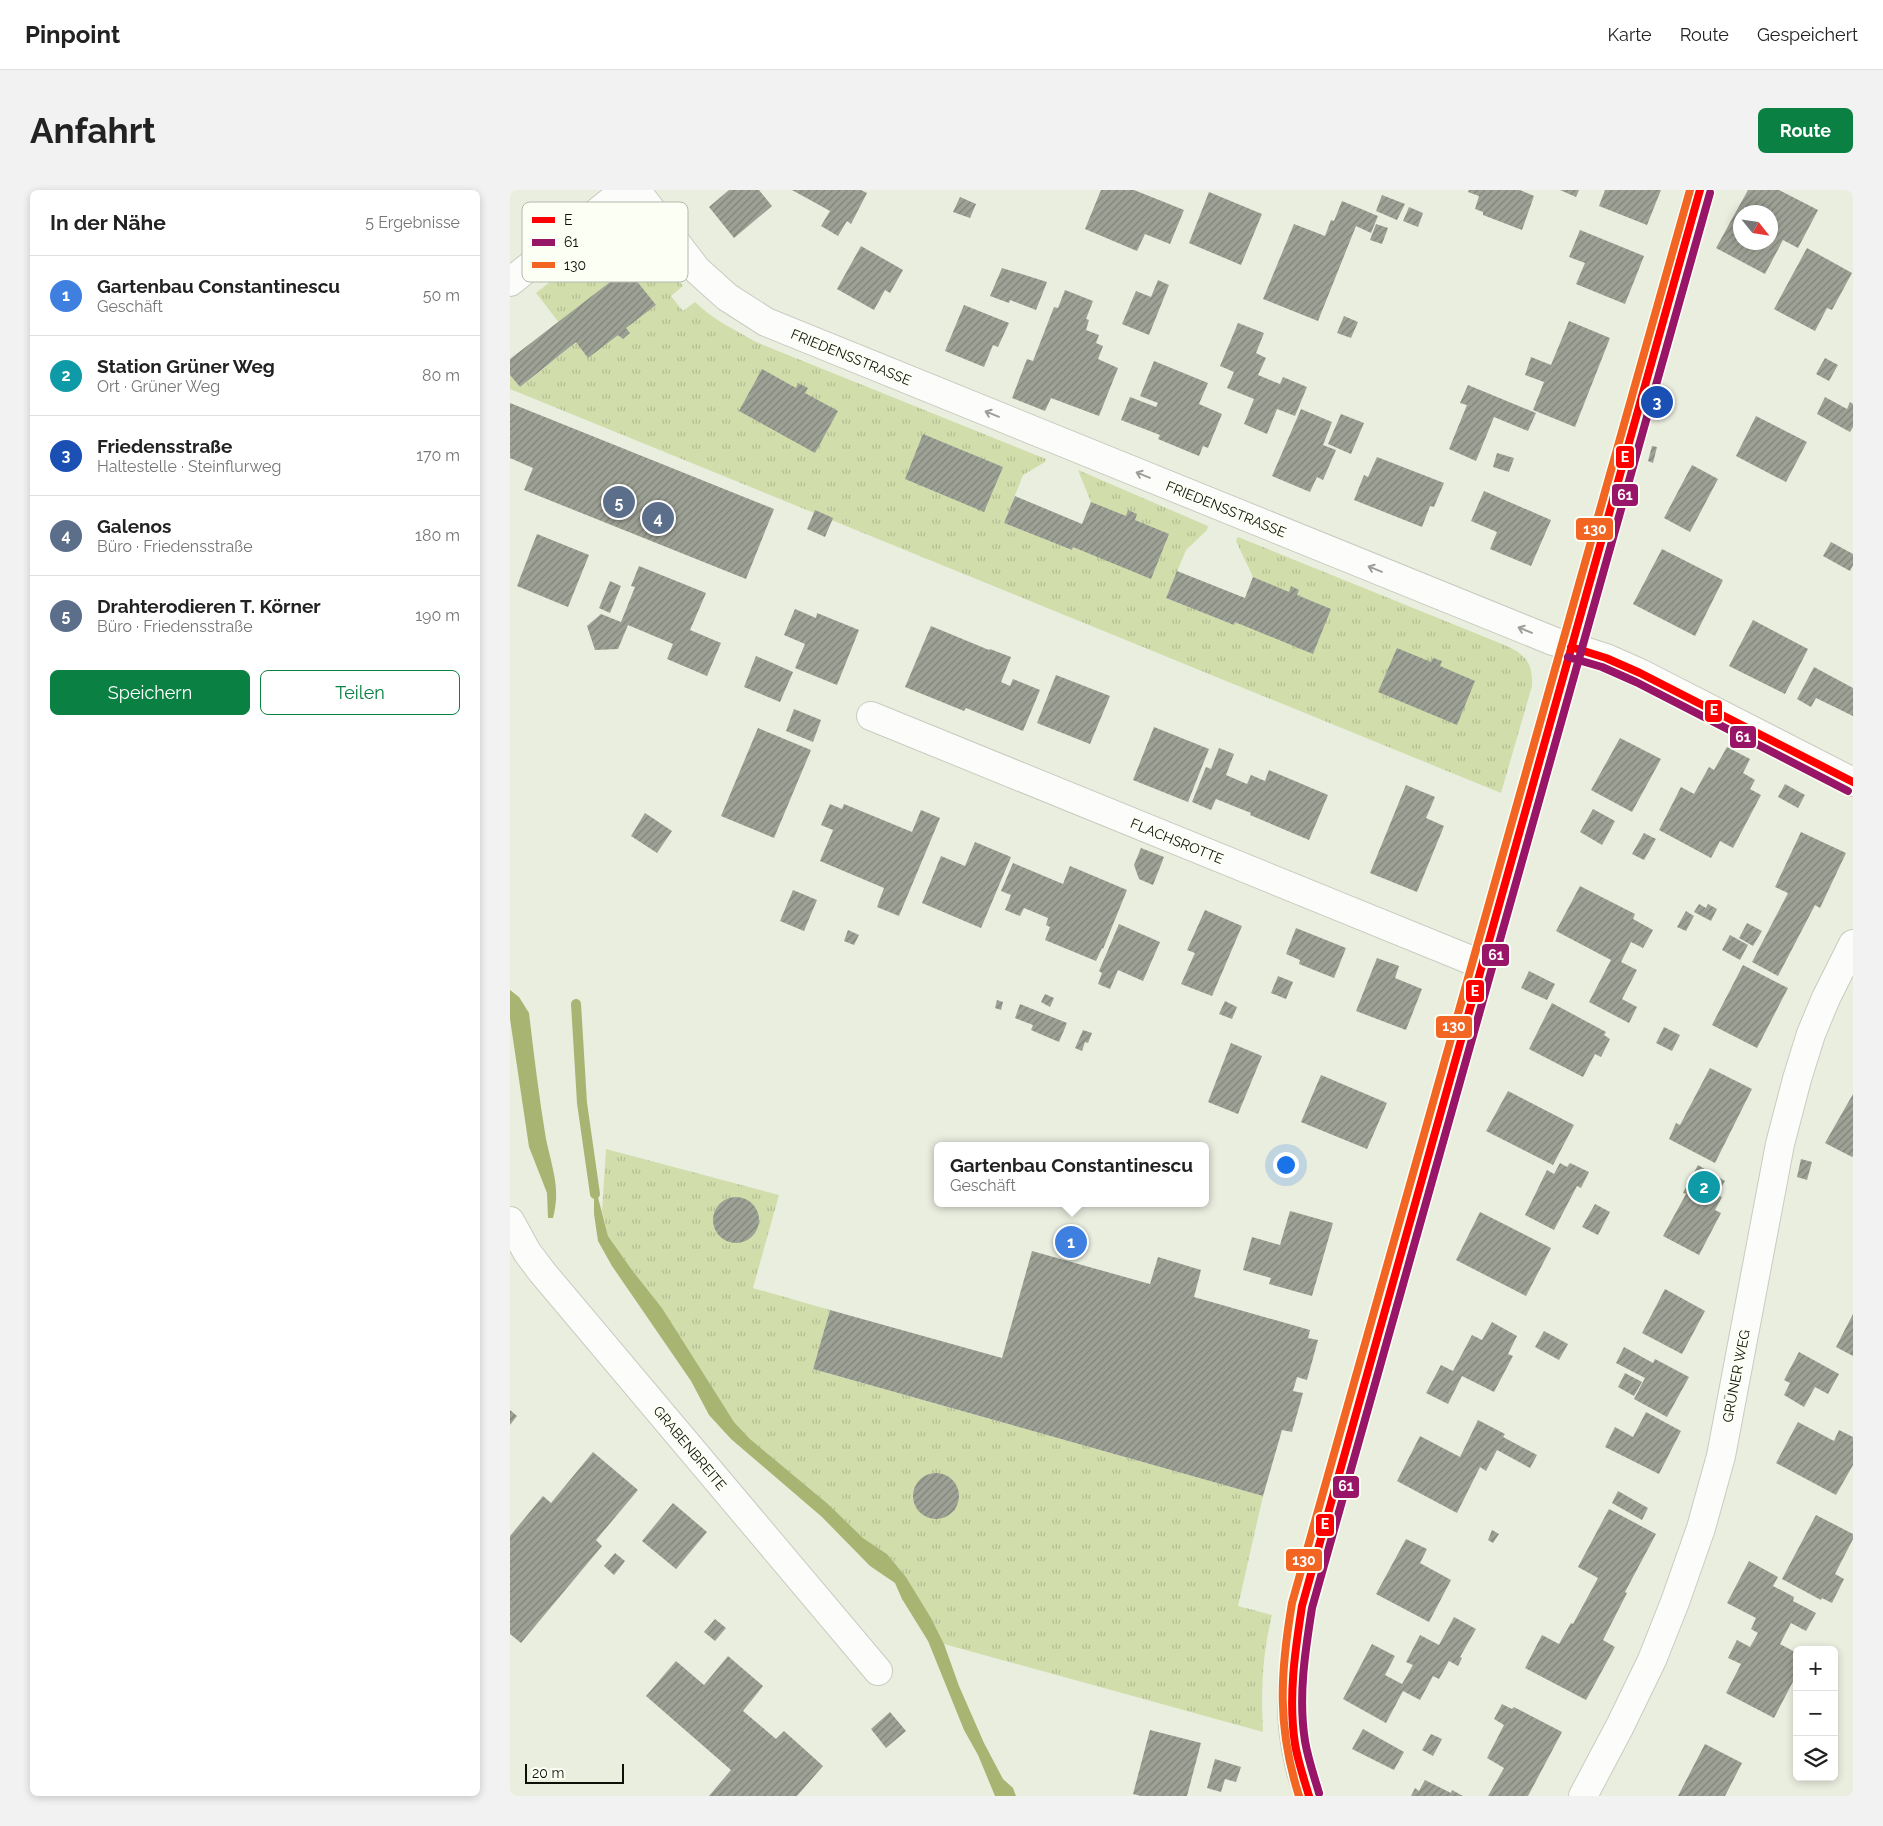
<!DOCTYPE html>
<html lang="de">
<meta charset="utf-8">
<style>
:root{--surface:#fff;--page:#f2f2f2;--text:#222;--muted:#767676;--line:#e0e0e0;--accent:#0b8043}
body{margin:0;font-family:Raleway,sans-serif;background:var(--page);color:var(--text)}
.controls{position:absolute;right:15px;bottom:15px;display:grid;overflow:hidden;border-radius:8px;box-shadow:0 2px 8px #0003}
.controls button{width:45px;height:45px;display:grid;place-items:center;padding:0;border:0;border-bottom:1px solid var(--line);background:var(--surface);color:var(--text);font:25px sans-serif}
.compass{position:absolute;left:1223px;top:15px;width:45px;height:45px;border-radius:50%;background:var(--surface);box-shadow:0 2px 8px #0003;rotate:120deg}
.scale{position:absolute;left:15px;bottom:12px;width:99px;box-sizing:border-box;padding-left:5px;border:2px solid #0d1007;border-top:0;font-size:14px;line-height:18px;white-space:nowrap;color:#0d1007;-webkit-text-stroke:4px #fcfff4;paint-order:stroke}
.you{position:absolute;left:775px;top:974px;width:18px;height:18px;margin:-12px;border:4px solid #fff;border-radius:50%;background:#1a73e8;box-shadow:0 0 0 8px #1a73e833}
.badge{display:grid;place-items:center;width:32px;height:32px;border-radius:50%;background:var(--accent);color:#fff;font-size:16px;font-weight:700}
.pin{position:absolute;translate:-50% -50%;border:2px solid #fff;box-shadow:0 1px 5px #0006}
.popup{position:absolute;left:424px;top:952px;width:275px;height:65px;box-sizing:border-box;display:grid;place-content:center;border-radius:8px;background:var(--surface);filter:drop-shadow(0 1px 4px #0005);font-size:16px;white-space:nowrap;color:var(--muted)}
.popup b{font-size:19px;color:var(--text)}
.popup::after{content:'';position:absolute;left:50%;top:100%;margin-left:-10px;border:10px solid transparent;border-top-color:var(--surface)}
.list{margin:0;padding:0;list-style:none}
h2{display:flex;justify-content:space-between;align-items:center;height:65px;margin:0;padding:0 20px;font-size:21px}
h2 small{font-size:16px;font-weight:400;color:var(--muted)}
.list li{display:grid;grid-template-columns:32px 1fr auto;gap:15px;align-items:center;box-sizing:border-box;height:80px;padding:0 20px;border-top:1px solid var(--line)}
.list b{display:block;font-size:19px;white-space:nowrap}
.list p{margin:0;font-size:16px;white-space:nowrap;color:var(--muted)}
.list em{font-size:16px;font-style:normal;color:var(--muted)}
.actions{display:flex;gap:10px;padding:15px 20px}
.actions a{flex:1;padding:11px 0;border:1px solid var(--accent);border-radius:8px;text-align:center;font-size:18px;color:var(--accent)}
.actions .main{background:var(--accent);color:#fff}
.icon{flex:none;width:28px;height:28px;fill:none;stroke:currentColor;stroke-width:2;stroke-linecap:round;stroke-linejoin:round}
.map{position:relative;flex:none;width:1343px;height:1606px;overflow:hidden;border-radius:8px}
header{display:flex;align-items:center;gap:30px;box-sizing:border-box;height:70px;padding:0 25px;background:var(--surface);border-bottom:1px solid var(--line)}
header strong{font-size:24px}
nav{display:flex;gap:28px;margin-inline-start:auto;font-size:18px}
.intro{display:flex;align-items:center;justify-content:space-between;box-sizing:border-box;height:120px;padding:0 30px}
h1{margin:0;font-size:35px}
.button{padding:12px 22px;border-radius:8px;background:var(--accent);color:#fff;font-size:18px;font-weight:700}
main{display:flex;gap:30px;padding:0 30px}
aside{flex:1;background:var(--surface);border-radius:8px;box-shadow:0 2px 8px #0003}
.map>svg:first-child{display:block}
.grass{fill:url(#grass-tufts)}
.water{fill:#a8b572}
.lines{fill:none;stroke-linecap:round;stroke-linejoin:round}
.stream{stroke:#a8b572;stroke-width:10}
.building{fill:url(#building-hatch);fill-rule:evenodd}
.minor-casing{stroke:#c8ccc0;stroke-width:30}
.minor{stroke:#fcfcfa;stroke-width:28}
.bus-1-casing{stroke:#fcfff4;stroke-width:11}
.bus-2-casing{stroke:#fcfff4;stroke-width:11}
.bus-3-casing{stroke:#fcfff4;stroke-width:11}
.bus-1{stroke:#f00;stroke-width:8}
.bus-2{stroke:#981568;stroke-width:8}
.bus-3{stroke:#f26522;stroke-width:8}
.tree{fill:#868c70}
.oneway{stroke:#9c9e99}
.labels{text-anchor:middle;stroke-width:4;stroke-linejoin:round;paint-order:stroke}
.street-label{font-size:14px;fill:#0d1007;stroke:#fcfff4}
.key{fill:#fcfff4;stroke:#b4b7ad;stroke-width:1}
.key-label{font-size:14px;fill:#0d1007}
.line-badge{stroke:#fcfff4;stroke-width:2}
.badge-label{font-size:14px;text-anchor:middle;font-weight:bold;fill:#fff}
</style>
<header>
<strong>Pinpoint</strong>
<nav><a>Karte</a><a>Route</a><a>Gespeichert</a></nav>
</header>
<div class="intro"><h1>Anfahrt</h1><a class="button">Route</a></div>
<main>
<aside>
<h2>In der Nähe<small>5 Ergebnisse</small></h2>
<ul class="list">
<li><span class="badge" style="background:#3f7fe0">1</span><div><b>Gartenbau Constantinescu</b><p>Geschäft</p></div><em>50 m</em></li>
<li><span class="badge" style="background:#0f9aa8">2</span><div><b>Station Grüner Weg</b><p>Ort · Grüner Weg</p></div><em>80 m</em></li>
<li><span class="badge" style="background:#1a4fb4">3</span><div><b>Friedensstraße</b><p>Haltestelle · Steinflurweg</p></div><em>170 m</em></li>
<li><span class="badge" style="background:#5c6f8a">4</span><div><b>Galenos</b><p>Büro · Friedensstraße</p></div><em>180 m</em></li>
<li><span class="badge" style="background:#5c6f8a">5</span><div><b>Drahterodieren T. Körner</b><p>Büro · Friedensstraße</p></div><em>190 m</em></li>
</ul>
<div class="actions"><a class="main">Speichern</a><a>Teilen</a></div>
</aside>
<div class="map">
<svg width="1343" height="1606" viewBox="0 0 1343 1606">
<defs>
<pattern id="grass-tufts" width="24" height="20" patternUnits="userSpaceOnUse" patternTransform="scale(1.25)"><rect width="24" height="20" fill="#d2ddac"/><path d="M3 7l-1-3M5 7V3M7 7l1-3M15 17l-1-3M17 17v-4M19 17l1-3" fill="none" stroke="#b3bd92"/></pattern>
<pattern id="building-hatch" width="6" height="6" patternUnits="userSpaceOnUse" patternTransform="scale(1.25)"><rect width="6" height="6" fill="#9ea296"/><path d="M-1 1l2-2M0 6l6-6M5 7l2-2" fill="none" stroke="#7f8378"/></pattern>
</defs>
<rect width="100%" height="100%" fill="#eaeedf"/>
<path class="grass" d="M112,42C142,49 155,74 173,96L161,106L173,121L185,112C202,129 225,140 246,152L536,269L535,272L513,285L494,333L562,360L581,312L568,280L698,336L697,340L676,360L656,408L724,435L743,387L726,351L728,347L992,454C1014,463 1023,471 1022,496L991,603L0,199V185L10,197L65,153L26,103L101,44Z
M96,959L269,1005L243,1098L320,1120L303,1179L753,1306L728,1416L762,1425C752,1466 751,1500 753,1542L434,1454L421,1428L396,1387L377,1364L353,1348L318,1314L240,1249L224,1232L208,1209L152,1118L122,1080L98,1046L92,1021Z"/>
<path class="water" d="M0,800L9,807L19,823C24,865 29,907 36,949C42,978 51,998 43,1028H38L37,1003L19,957L0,829Z
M84,992L98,1046L122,1080L152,1118L224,1232L240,1249L318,1314L353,1348L377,1364L396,1387L421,1428L434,1454L449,1496L474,1553L493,1589L503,1598L506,1606H485L468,1565L454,1540L418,1451L392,1409L385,1393L360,1376L312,1327L221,1249L199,1225L181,1191L102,1076L88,1051L84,1024Z"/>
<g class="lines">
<path class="stream" d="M66,814L72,913L85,1004"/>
</g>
<path class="building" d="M219,0H249L262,16L224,48L199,17Z
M282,0H351L357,3L341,34L337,31L328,46L311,36L320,21Z
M591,0H624L674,20L660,54L635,44L627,61L575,39Z
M959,0H1010L1024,6L1012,40L973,25V22L965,19L969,6L958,2Z
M1050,0H1069L1066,7Z
M1095,0H1151L1137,35L1089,16Z
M1238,0H1269L1308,20L1288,58L1273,50L1255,84L1206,58ZM1230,22H1260V52H1230Z
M699,2L752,24L731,75L679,53Z
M872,5L895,14L887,30L866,21Z
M450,7L466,14L460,28L443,22Z
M832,11L868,26L861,43L846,36L808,131L753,109L784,34L815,46L821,30L824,31Z
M899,17L913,23L908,37L893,31Z
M866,34L878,38L872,54L860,50Z
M1070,40L1134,66L1115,114L1066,94L1075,73L1059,67Z
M351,56L393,80L380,103L375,100L364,120L327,99Z
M1297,58L1342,83L1322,120L1317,118L1305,141L1264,119Z
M492,78L537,92L526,120L500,110L499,113L480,106Z
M117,79L146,115L116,138L120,143L113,149L108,145L78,168L66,152L10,197L0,185V169Z
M648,90L659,95L639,145L612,134L626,101L641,107Z
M555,100L583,111L576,129L579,130L576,140L589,145L586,153L593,156L588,169L608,178L589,226L541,208L535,221L502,208L517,169L523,171L544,117L548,118Z
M454,115L499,133L488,157L483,155L474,177L435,161Z
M834,126L848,132L841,148L827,143Z
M1059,131L1100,148L1065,237L1023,220L1034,192L1015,185L1021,167L1041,175Z
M728,133L754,143L746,163L756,168L748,185L770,194L773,187L797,197L785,226L767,219L757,244L734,234L744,209L717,198L724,182L710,176Z
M1315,168L1328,175L1319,191L1306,184Z
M644,171L698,193L689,214L712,224L698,258L693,256L689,266L648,249L650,245L611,230L620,207L646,217L648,213L630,206Z
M252,179L286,198L288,193L298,198L295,203L328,221L305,263L229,221Z
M958,195L1026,223L1018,241L984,227L966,271L939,259L957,215L950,213Z
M1315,207L1337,219L1340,212L1343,214V237L1340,242L1307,224Z
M0,213L264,319L236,389L14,300L23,278L0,268Z
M791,219L822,232L813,255L826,260L813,290L807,287L800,302L762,286Z
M831,224L854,233L841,264L818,254Z
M1246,226L1297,252L1276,292L1226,266Z
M413,244L493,277L474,322L395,289Z
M1142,256L1147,257L1143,273L1138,271Z
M987,263L1004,268L999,282L983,277Z
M867,267L934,293L924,317L920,316L912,337L844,310L854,285L858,287Z
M1182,275L1208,289L1180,342L1154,328Z
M974,301L1041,330L1021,376L980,359L987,342L961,331Z
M505,306L572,334L581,312L616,326L618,320L627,324L625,330L659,344L641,389L563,357L562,360L494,333Z
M305,320L323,328L315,347L297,339Z
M27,344L79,365L58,417L7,396Z
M1321,352L1343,364V375L1340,381L1313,366Z
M1152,359L1213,390L1185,446L1123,414Z
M129,376L196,403L180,440L211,453L197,486L157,469L163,454L118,435L108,459L85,460L77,436L91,424L111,432L125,397L121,396Z
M667,381L735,408L743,387L779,402L781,396L789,400L787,405L821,419L803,464L725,432L724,435L656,408Z
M100,391L111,396L100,423L89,418Z
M285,419L306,428L307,423L349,440L327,495L285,478L295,454L274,445Z
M1243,430L1298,459L1275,504L1219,476Z
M421,436L479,460L480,459L501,467L491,492L500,496L503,489L530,500L513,541L456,518L454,521L395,497Z
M887,458L921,472L923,468L932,471L930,476L965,491L947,535L868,502Z
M246,466L283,482L270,512L234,497Z
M1304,477L1343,498V526L1306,508L1301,517L1287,509Z
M546,485L600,506L580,554L527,533Z
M284,519L311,530L303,552L276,541Z
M644,537L699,559L678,612L623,590Z
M248,538L301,560L264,648L211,626Z
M1110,548L1151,569L1122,622L1081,600Z
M1217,557L1240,569L1233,583L1245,590L1240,599L1251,605L1223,658L1210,651L1201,668L1149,640L1171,597L1184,604L1199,577L1204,580Z
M709,558L724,564L716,585L737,594L741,585L755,591L759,580L818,605L799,650L740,625L741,623L706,609L701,620L682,612L696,577L701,579Z
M1275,594L1295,605L1288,618L1268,607Z
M896,595L925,607L916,628L934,636L907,702L860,683Z
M320,614L332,619L334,614L402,642L411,620L430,628L389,726L367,717L374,698L310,671L323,640L311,635Z
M1083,619L1105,631L1092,655L1070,642Z
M135,623L162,641L147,663L121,646Z
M1291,642L1336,663L1310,718L1305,715L1268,786L1242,772L1278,703L1265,697Z
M1134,643L1146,649L1134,670L1122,664Z
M465,652L501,667L471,738L412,713L431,666L455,676Z
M631,658L654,667L643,695L629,689L624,675Z
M503,673L553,694L560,676L617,700L593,759L592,758L586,771L535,750L540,737L536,735L538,728L514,718L510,726L495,720L501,705L491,701Z
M1070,696L1125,724L1123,729L1143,740L1133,758L1121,752L1111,772L1127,780L1112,809L1127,817L1119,833L1079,812L1101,770L1046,741Z
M283,700L307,710L294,741L270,731Z
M1189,714L1196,718L1198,714L1207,719L1201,731L1184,722Z
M695,720L732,736L702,806L671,794L685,763L677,760Z
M1176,721L1184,726L1176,741L1167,737Z
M1237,733L1252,741L1243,756L1229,748Z
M609,734L650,752L633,791L608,780L600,799L588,794L592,783L589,781Z
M786,738L836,758L824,788L789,774L790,770L776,764Z
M338,740L349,745L344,755L334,751Z
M1220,745L1238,755L1230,770L1212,760Z
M867,768L889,776L885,788L912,799L896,840L846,821Z
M1233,775L1278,798L1247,858L1202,835Z
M1019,781L1045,794L1037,810L1011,798Z
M768,786L783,792L776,809L761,803Z
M535,804L544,808L540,817L531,812Z
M487,810L493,812L491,820L485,818Z
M715,811L727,817L722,829L709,824Z
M1042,813L1096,842L1094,845L1100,849L1091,867L1085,864L1073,887L1019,859Z
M510,814L557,833L549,852L521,840L523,835L505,828Z
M1154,837L1170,845L1162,861L1146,853Z
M573,840L582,843L578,853L575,852L572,861L565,858Z
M721,853L752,866L728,924L698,912Z
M1200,878L1242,899L1205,973L1159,949L1166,933L1170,935Z
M811,885L877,913L857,959L791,932Z
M998,901L1064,935L1043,975L976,941Z
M1343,904V966L1342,967L1315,953Z
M1291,969L1302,972L1297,990L1287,987Z
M1050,973L1057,977L1060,973L1079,982L1071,998L1067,996L1044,1040L1015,1025L1037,980L1044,984Z
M1188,975L1215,991L1207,1005L1212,1007L1205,1020L1211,1023L1189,1065L1153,1046L1176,1004L1173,1003Z
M203 1030a23 23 0 1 1 46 0a23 23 0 1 1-46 0Z
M1085,1014L1100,1022L1088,1045L1072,1037Z
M780,1021L823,1033L802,1106L759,1094L761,1088L733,1080L742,1047L770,1055Z
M970,1022L1041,1058L1016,1106L946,1070Z
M522,1061L640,1094L648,1067L691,1080L684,1107L800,1140L798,1148L808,1150L797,1190L787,1187L783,1201L793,1203L782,1242L772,1240L753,1306L303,1179L320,1120L492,1168Z
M1155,1099L1195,1121L1172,1164L1132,1143Z
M1343,1124V1166L1326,1157Z
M982,1132L1007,1146L998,1164L1003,1166L984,1202L952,1186L938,1214L916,1203L931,1175L943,1181L962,1145L972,1150Z
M1034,1141L1058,1154L1049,1170L1025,1157Z
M1114,1157L1143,1173L1145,1169L1179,1187L1157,1227L1124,1209L1135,1188L1106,1173Z
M1289,1162L1329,1184L1318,1204L1305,1197L1294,1217L1274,1205L1280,1193L1274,1190Z
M1115,1183L1132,1192L1124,1206L1108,1197Z
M0,1220L7,1226L0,1235Z
M1136,1222L1171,1241L1149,1284L1095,1257L1105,1237L1123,1247Z
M968,1230L995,1244L993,1247L1027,1265L1020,1278L987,1260L976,1281L970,1277L947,1323L887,1291L910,1246L950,1267Z
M1288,1232L1324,1251L1329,1240L1343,1247V1275L1326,1305L1266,1273Z
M83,1262L128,1300L86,1350L92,1356L11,1453L0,1444V1346L33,1306L41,1313Z
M403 1306a23 23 0 1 1 46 0a23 23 0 1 1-46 0Z
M1108,1301L1138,1318L1132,1330L1102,1313Z
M163,1313L197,1342L166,1379L132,1351Z
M1099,1319L1146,1344L1115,1402L1117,1403L1093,1450L1105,1457L1076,1510L1015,1478L1032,1445L1049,1454L1061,1433L1063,1434L1088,1388L1068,1377Z
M1306,1325L1343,1344V1349L1325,1384L1334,1389L1322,1413L1312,1408L1311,1410L1272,1389Z
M982,1340L989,1344L983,1353L978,1350Z
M896,1349L917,1359L910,1373L941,1390L919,1432L866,1404Z
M105,1363L115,1371L104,1385L94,1376Z
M1239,1371L1268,1387L1263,1396L1284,1407L1283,1411L1306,1423L1296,1441L1281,1433L1270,1454L1287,1463V1484L1264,1528L1216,1503L1231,1474L1218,1468L1227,1450L1240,1457L1248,1443L1241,1439L1246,1428L1217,1413Z
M944,1427L966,1439L950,1467L952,1468L948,1476L939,1471L929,1489L923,1486L910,1510L893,1501L876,1533L833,1509L862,1454L885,1466L875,1485L892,1494L903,1475L896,1472L910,1445L929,1455Z
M205,1429L216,1438L205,1451L194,1442Z
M218,1466L253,1496L233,1521L266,1549L274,1541L313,1576L287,1606H199L221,1580L136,1506L166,1471L194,1495Z
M992,1514L1002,1519L1004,1517L1052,1542L1018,1606H978L994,1578L977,1568L994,1535L984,1529Z
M380,1522L396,1541L376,1558L361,1539Z
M853,1539L894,1562L884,1580L842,1559Z
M640,1540L691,1553L677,1606H631L623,1604Z
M921,1544L932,1549L923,1566L912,1560Z
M1195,1554L1232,1573L1215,1606H1168Z
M705,1569L731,1577L726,1592L715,1589L711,1602L697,1598Z
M915,1590L941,1603L942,1600L953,1606H901L905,1598L909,1601Z"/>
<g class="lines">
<g class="minor-casing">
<path id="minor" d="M126,0L187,80L217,107L256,132L1043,451L1096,468L1130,483L1343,592
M0,92L115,0
M361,526L973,775
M0,1031L17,1062L32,1082L368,1481
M799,1606C796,1595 791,1584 789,1573C776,1520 783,1469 792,1416L1190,0
M1073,1606L1110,1536L1142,1470L1165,1412L1191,1338L1211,1266L1270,954L1287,889L1301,844L1316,808L1343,754"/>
</g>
<use href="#minor" class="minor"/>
<g class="bus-1-casing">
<path id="bus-1" d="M1061,457L1096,468L1130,483L1343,592
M799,1606C794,1589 788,1572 785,1554C778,1508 785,1461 792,1416L1190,0"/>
</g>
<g class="bus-2-casing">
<path id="bus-2" d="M1058,467L1092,477L1126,492L1338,601
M809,1603C804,1586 798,1569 795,1551C788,1507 795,1462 802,1418L1200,3"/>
</g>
<g class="bus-3-casing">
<path id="bus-3" d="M789,1606C767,1537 770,1484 782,1413L1180,0"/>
</g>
<use href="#bus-1" class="bus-1"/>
<use href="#bus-2" class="bus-2"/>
<use href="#bus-3" class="bus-3"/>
</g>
<circle class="tree" cx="39" cy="31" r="8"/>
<defs><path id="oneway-shaft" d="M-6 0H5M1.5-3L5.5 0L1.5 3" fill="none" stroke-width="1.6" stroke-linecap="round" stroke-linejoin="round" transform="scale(1.25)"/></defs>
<g class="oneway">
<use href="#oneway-shaft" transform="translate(482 224) rotate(-158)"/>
<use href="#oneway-shaft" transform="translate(633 285) rotate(-158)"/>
<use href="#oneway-shaft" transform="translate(865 379) rotate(-158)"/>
<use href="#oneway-shaft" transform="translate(1015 440) rotate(-158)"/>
</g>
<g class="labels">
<g class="street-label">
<text transform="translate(341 167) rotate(22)" y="5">FRIEDENSSTRASSE</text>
<text transform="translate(716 319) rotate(22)" y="5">FRIEDENSSTRASSE</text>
<text transform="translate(667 651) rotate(22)" y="5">FLACHSROTTE</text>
<text transform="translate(1226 1186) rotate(-79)" y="5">GRÜNER WEG</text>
<text transform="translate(180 1258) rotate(50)" y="5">GRABENBREITE</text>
</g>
</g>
<rect x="12" y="12" width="166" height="80" rx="8" class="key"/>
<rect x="22" y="27" width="23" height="6" fill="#f00"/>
<rect x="22" y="49" width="23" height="7" fill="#981568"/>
<rect x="22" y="72" width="23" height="6" fill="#f26522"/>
<g class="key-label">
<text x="54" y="35">E</text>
<text x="54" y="57">61</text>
<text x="54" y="80">130</text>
</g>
<g class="line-badge">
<rect x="1105" y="255" width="20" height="24" rx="5" fill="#f00"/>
<rect x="1101" y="293" width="28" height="24" rx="5" fill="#981568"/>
<rect x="1065" y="327" width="39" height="24" rx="5" fill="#f26522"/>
<rect x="1194" y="509" width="19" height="24" rx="5" fill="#f00"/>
<rect x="1219" y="535" width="28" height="24" rx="5" fill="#981568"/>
<rect x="971" y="753" width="29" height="24" rx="5" fill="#981568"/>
<rect x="955" y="789" width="20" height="24" rx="5" fill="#f00"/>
<rect x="925" y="825" width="38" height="24" rx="5" fill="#f26522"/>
<rect x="822" y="1285" width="28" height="24" rx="5" fill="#981568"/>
<rect x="805" y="1323" width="20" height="24" rx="5" fill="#f00"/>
<rect x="775" y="1358" width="38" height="24" rx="5" fill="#f26522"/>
</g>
<g class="badge-label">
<text x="1115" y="272">E</text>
<text x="1115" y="310">61</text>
<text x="1085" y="344">130</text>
<text x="1204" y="525">E</text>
<text x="1233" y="552">61</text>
<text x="986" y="770">61</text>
<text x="965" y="806">E</text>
<text x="944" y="841">130</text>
<text x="836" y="1301">61</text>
<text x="815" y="1339">E</text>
<text x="794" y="1375">130</text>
</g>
</svg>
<div class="controls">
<button>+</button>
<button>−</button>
<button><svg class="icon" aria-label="layers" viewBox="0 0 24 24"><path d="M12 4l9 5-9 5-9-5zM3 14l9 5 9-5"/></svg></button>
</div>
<svg class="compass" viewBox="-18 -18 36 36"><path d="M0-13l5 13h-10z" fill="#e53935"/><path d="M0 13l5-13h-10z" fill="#767676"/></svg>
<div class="scale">20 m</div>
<div class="you"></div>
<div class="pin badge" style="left:561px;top:1052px;background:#3f7fe0">1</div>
<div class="popup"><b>Gartenbau Constantinescu</b>Geschäft</div>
<div class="pin badge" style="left:1194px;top:997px;background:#0f9aa8">2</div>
<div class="pin badge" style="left:1147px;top:212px;background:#1a4fb4">3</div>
<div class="pin badge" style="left:148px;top:328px;background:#5c6f8a">4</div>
<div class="pin badge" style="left:109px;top:312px;background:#5c6f8a">5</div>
</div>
</main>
